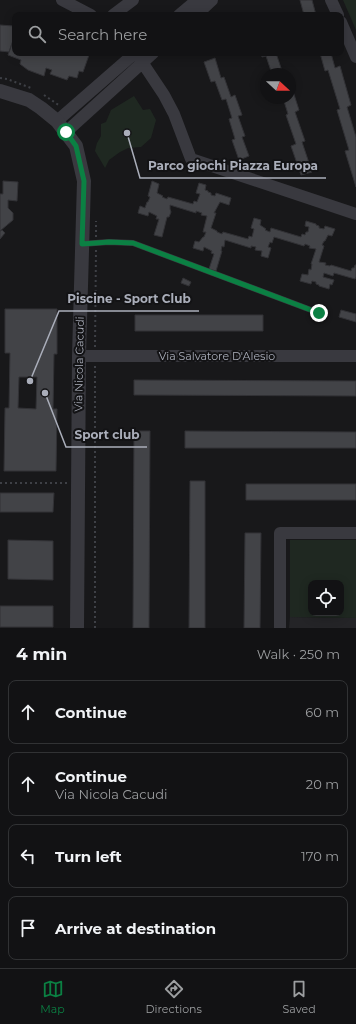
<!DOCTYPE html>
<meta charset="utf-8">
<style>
:root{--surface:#121214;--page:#1f2022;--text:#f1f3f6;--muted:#9c9ea0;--line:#313234;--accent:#0b8043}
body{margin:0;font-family:Montserrat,sans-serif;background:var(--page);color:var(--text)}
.controls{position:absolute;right:12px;bottom:12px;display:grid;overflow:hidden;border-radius:8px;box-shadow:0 2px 10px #0003}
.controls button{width:36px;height:36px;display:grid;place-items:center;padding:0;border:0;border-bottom:1px solid var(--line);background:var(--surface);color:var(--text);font:20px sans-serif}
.compass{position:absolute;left:260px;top:68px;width:36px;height:36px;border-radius:50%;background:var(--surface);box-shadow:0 2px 10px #0003;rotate:111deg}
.stop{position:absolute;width:12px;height:12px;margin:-9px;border:3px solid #0b8043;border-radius:50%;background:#fff}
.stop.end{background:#0b8043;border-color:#fff;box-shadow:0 1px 4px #0008}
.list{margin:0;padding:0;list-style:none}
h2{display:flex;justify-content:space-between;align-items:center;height:52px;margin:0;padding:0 16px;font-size:17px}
h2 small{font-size:13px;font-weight:400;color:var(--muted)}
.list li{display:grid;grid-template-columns:26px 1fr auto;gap:12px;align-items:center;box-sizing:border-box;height:64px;margin:0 8px 8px;padding:0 8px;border:1px solid var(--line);border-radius:8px}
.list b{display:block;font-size:15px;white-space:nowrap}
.list p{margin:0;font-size:13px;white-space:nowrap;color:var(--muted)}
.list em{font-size:13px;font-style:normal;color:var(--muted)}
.icon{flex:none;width:22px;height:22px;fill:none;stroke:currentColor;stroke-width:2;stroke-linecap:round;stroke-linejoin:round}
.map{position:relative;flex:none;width:356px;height:628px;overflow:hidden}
.search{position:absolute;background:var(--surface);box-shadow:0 2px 10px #0003;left:12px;right:12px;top:12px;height:44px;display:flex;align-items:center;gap:10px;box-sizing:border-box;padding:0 14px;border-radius:8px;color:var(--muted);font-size:15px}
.sheet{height:340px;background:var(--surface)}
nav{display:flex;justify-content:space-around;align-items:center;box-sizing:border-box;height:56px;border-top:1px solid var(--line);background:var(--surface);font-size:11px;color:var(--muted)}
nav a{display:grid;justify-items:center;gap:2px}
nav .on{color:var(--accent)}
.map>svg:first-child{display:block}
.built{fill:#242427}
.green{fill:#1f2821;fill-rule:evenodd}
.building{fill:#424347;stroke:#323236;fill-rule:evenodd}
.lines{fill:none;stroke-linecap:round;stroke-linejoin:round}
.path{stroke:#3e4046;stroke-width:2;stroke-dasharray:2 3;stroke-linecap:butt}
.service{stroke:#39393f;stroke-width:6}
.minor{stroke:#39393f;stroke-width:12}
.tertiary{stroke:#39393f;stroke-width:14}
.route{stroke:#0b8043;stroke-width:5}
.labels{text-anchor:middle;stroke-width:4;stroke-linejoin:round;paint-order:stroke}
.street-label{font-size:11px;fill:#aaaeba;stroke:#131315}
.leader{fill:none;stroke:#aaaeba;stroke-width:1.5}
.callout-dot{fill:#aaaeba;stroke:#131315;stroke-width:1.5}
.callout-label{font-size:12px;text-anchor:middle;font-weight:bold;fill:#aaaeba;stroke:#131315;stroke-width:4;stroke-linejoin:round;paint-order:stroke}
</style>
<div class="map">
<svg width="356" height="628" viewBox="0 0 356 628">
<rect width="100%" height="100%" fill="#18181a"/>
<path class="built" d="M290,617L356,618V628H289Z"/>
<path class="green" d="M343,0H356V30Z
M134,96L143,110L150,109L156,120L151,138L141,147L128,148L120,152L109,160L105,168L95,151L97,143L101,136V124L106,122L111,110Z
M290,540H356V618L290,617ZM311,583H341V613H311Z"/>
<path class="building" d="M300,0H312L316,15H304Z
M0,25L14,26L13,30H15V35L9,52L0,51Z
M15,35V53H84L89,55L83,72L79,71L77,78L69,76L67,80L50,74L52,70L46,68L44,76L28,70L20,64L21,60L8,55Z
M261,53H276L283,74H272L266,56L262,57Z
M320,53H331L335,68L340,66L351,105L347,107L356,137V187L345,151L349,150L337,110L340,109L328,70L325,71Z
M215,58L221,78L224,77L231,97L235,95L242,115L238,116L245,136L242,137L249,156L239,160L232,140L235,139L229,119L232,118L226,99L222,100L215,81L211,82L204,62Z
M290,82L299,110L295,112L305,141L302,142L312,172L301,175L291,146L296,144L286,115L288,114L283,98H290Z
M3,181L18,182L17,201L8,200V208L13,213V220L0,231V194H3Z
M152,181L159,184L157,193L163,196L162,197L167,199L168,197L193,204L194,201L197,202L200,194L196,193L199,183L206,185L205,190L208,191V192L211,193V195L215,196L216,193L231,198L229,205L220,202L214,213H216L211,228L217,231V232L222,234L223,232L248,239L249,236L252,237L254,229L251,228L254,218L261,220L260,225L266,229L265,230L270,232L271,228L301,237L302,234L305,235L306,232H308L309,227L305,226L306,221L316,224V225L319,226V228L324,229L325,226L335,229L332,236L328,235L325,241H324L322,245L324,246L319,262L326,263L325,265L330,266L331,265L351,271L352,268H354L355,265H356V277L355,279L334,273L333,276L324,273L323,277L334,280L332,285L330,284L329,289L319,286V285L316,284V282L312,281L311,284L300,281L302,274L308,275L309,269L311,270L312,264H311L316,249L309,248L310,246L305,244L304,246L274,237L272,243L270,242L268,247L271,248L268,258L261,256L262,251L255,250L256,247L251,246V248L225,240L224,247L222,246L221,251H222L216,271L209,269L214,254L211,253L212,251L204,247L203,251L193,248L195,241L199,242L203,237H204L206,232H203L207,216L201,215L202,213L196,211V213L170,205V209L171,212L169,217H167L162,237L154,235L159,219H156L157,216L149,212L148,216L138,213L140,206L145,208L147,202H148L150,197L148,196Z
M2,230L5,233L0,239V231Z
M183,278L191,282L189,286L181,283Z
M5,309H57V354H54L53,409H57L56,471H4L5,408H9L10,353H5ZM19,377H37L36,409L18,408Z
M341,310L356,314V322L339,317Z
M135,315H263V331H135Z
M134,380L356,381V396L134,395Z
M134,431H150L149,628H133Z
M185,431L356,432V448H185Z
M190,481H205V628H189Z
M246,484H356V500H246Z
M0,493H54L53,512H0Z
M245,533H261L260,628H244Z
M8,540L53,541V580L8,579Z
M0,606H53V627H0Z"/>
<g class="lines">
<path class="path" d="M0,78L7,79L31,88
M44,95L60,106
M96,237V221
M95,347L96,249
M0,483H67
M95,628V365"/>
<path class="service" d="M82,244L109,242L133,243L319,313"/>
<path class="minor" d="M62,0L91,15
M331,0L338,15
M113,15L133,0
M179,15L197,0
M196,15L212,0
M341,22L356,57
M136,53L164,95L174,114L191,159L356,214
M57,121L135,53
M66,132L153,53
M79,356H356
M280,628V533H356"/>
<path class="tertiary" d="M0,91L29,100L41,108L57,121L76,146L84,181L79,356L77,628"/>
</g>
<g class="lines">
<path class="route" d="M66,132L76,146L84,181L82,244L109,242L133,243L319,313"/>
</g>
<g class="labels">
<g class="street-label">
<text x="217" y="360">Via Salvatore D'Alesio</text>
<text transform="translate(79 364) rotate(-89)" y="4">Via Nicola Cacudi</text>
</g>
</g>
<path class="leader" d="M127 133L140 178H326M30 381L59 311H199M45 393L66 447H147"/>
<g class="callout-dot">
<circle cx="127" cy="133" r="4"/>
<circle cx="30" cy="381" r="4"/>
<circle cx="45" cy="393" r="4"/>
</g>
<g class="callout-label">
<text x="233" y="170">Parco giochi Piazza Europa</text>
<text x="129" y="303">Piscine - Sport Club</text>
<text x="107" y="439">Sport club</text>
</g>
</svg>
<div class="controls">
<button><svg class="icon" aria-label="locate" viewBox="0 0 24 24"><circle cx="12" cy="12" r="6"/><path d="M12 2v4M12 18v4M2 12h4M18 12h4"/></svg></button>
</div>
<svg class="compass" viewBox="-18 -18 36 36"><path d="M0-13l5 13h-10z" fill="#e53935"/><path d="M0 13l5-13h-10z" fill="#9c9ea0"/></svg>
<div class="stop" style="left:66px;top:132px"></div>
<div class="stop end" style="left:319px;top:313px"></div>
<div class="search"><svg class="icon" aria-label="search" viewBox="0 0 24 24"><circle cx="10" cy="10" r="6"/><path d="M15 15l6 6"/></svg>Search here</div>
</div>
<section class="sheet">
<h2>4 min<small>Walk · 250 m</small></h2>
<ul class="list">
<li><svg class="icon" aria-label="ahead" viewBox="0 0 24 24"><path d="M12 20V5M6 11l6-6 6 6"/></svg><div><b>Continue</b></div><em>60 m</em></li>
<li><svg class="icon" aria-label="ahead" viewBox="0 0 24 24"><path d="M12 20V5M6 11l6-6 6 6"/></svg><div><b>Continue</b><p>Via Nicola Cacudi</p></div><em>20 m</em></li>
<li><svg class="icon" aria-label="left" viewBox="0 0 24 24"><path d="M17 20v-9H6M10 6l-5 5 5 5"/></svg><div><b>Turn left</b></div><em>170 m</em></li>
<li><svg class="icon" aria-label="arrive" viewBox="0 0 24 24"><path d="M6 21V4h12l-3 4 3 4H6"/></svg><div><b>Arrive at destination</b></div></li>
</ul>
</section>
<nav>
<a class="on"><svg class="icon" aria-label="map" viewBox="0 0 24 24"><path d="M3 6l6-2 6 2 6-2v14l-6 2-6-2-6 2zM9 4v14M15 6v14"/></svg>Map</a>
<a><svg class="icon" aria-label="directions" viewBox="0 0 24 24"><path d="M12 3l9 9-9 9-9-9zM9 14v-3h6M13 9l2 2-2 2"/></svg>Directions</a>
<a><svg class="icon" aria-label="saved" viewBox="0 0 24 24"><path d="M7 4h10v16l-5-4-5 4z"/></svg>Saved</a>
</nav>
